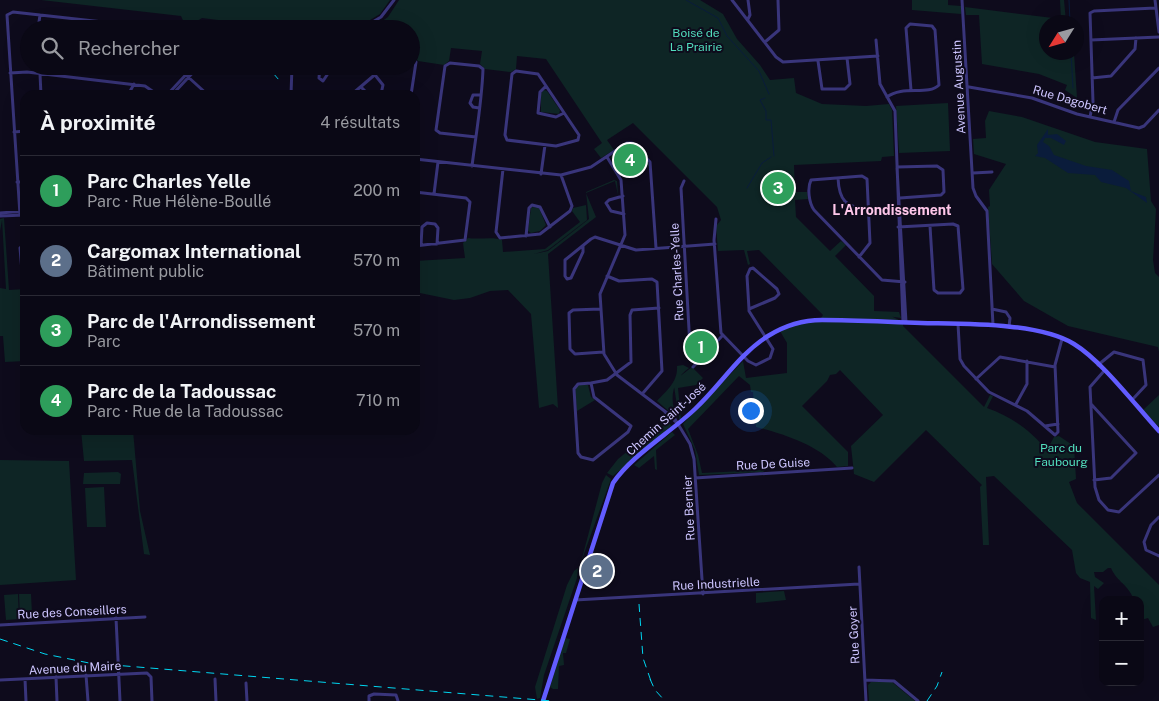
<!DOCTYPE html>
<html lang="fr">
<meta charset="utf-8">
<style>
:root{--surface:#0a0815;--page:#181622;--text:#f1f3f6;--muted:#999aa0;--line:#2a2934;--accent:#8c9099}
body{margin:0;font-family:"Public Sans",sans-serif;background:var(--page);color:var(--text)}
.controls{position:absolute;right:15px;bottom:15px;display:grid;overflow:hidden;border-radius:10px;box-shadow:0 5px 20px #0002}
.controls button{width:45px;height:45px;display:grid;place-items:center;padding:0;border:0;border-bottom:1px solid var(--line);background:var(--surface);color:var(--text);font:25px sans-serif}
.compass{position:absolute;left:1039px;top:15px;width:45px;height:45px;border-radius:50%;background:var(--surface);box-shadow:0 5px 20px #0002;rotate:233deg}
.you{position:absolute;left:750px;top:410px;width:18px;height:18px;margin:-12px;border:4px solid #fff;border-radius:50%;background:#1a73e8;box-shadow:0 0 0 8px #1a73e833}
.badge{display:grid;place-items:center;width:32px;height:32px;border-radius:50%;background:var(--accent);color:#fff;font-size:16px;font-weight:700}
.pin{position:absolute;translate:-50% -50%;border:2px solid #fff;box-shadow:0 1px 5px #0006}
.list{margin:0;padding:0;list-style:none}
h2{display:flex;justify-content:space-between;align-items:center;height:65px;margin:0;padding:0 20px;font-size:21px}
h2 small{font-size:16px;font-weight:400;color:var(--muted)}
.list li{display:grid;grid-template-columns:32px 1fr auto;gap:15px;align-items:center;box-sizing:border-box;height:70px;padding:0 20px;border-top:1px solid var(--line)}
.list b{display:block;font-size:19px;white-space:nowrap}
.list p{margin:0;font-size:16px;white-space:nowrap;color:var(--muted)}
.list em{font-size:16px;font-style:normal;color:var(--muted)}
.icon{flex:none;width:28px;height:28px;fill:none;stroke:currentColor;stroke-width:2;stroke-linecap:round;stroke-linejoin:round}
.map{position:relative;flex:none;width:1159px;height:701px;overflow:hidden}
.search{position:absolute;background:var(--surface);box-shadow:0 5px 20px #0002;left:20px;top:20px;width:400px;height:55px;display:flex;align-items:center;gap:12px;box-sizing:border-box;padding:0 18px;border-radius:28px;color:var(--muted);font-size:19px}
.panel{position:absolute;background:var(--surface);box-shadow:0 5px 20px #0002;left:20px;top:90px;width:400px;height:345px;border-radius:15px}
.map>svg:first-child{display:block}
.green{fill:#0e2525}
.water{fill:#0a1c3b}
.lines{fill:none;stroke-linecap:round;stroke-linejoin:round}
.stream{stroke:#0a1c3b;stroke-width:1}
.street{stroke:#39357b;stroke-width:3}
.secondary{stroke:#625cff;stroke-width:4.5}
.rail{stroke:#00d6f0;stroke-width:1;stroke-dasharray:8 6;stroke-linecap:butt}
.labels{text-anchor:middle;stroke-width:4;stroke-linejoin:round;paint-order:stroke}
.park-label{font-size:12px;fill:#52debd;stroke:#0e0b1c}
.street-label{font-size:12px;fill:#cdc5ff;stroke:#0e0b1c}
.neighbourhood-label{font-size:14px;font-weight:bold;fill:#ffc7ea;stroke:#0e0b1c}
</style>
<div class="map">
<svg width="1159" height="701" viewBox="0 0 1159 701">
<rect width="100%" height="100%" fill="#0e0b1c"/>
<path class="green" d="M41,0H390L380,14L355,29H291L202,18L194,23V29H187L181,16Z
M399,0H700L723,14L737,39L760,65L770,80L794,78L796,93L822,104L866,106L889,104L892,110L894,156L882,157L881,161L794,165L795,192H807L808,199L795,200L796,217L830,251L841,241L846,245L835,256L874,296V311L899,312L901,318L874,314L891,316L899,320L821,318L823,315L759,250L747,251L750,264L748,265L744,250L718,251L716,226L721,220L717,207L633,123L607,140L614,150L601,158L594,149L602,143L546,59L517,56L516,69L511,72L485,69L480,64L482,51L451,48L449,61L444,65L418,61L414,56L415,44L411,43V29H371L388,17Z
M912,0H948V5L961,6V14L912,10Z
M1060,0H1064L1066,22H1046V52L1074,53L1077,98L1065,90L1067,85L1039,74L982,64L979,15H966L965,7L1061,19Z
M544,90L547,91L560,110L559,114L541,112V93Z
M948,103L950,151L899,153L896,106Z
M989,111L1022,117L1095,142L1147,149L1151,201L1156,209L1153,260L1155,273L1159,277V352L1158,347L1068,326L1024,301L992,264L988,207L990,206L989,190L1006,164L974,154L973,139L986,138L985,121Z
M629,144C636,146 648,158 649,166L623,176L611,157Z
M614,180L617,181L618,195L615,181L586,193L596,217L548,254L558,408L553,404L539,408L531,314L508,290L490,291L470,298L454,300L415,292V261L465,258L463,243L468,238C478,240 493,236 502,240L503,252L545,249L580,222L572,211L573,208L586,205L587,220L548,250L534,254L548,251L589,219L586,192Z
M533,207L539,208L546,225L540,231L531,233L528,231L531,208Z
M4,218L9,290L25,289V361L5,362L3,336H0V288L6,289L2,220L0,231V219Z
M822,321L903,323V326L984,407L990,395L993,396L987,408C1012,417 1030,430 1047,450L1054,437L1059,436L1074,446L1076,479L1069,482L1077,503L1159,585V625L1153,627L1148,618L1141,620L1140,600H1134C1128,584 1117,582 1111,568H1108L1103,572H1094L1095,577L1104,583L1098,589L1094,586L1096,620L1091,618L1090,582L1080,578L1076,573L1072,550L994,476L986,477L989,545H983L980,487L982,485L926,430L874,482L854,474L851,446L883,415L840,370L836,374L830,375L827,381L802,406L848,452V466L837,467C819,445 783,434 756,427L753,392H751L750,385L739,376L688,429L698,455L702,473L765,470L763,472L699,475L695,450L683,424L743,361L746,378L787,373V343L780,331L799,324Z
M683,365L689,368C672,380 668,400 678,419L657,401C667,390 678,382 677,366Z
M692,367L703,378L696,385L678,388L681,419H679L674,386L679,377Z
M578,385H588L591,397L595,400L577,411L575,389Z
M1159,395V427L1143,410Z
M666,420L672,426L668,429L613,476L607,473L618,459Z
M81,430H133L140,511L150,555L144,554L132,460L84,461Z
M672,432L675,435L656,450L657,470L655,469L654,456L639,468L634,465Z
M0,460L69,461L76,580L0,585Z
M118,472L121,474L120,484H83L84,473Z
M606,475L611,479L581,562L602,483Z
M104,487L106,527H87L85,488Z
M578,568L577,578L544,675L540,698L537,699L535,687L567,585L574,571Z
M784,591L786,600L756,603V593Z
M18,594L19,619L6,620L4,595Z
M19,594H31L32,614L53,615L20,619Z
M565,638L570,639L566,653H563L564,665L559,666L558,689H553L550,687Z
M871,682H892L915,701H869L868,685Z"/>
<path class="water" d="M1048,129V135L1057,134L1066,141L1064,145L1051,138H1045L1043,142L1049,146L1054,155L1086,166L1112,170L1129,181L1131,191L1146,197L1147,203L1126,188L1101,182L1095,175L1068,173L1045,158L1035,156L1038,153L1037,145Z"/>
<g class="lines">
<path class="stream" d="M686,0L718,18L727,36L759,71L769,94
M1069,0L1070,22
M1071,52L1073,88
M765,98L760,100L766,111V120H771L774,156
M747,188L762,163L771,157"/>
<path class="street" d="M732,0L776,57L783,62L878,56
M962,0L973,188L976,196L987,211L993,325
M1155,0L1159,32
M748,19L750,15L748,0
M38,29L40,15
M135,29L141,26L168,29
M361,29L381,17L394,0
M876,40L880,84L895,111L903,322
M1091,40L1159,37
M765,42L779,30L778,0
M818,61L822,89H845L850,84L847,58
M176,66L208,95
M320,68L327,75L323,81L319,78L320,66
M516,71L538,74L579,135L578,140L556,146L507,140L505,135L512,74Z
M10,73L27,72L145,86L158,95
M40,74L41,95
M1092,78L1111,76L1135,49L1136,38
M546,86L540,92L538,113L556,117L564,113
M361,87L367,93L381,94L383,85L375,75
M969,87L1032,98L1077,114L1139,128L1144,126L1159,110
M128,95L134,84
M167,95L194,66
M172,95L199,66
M291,95L292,66
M351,95L378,72L380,66
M411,95L416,62L411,57
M887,97C903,85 928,96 939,85L935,30L932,26L910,24L906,28L911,90
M479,108L473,107L470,103L473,95H480
M1090,117L1093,102L1090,13L1094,11L1155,8
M1114,122L1118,110L1159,68
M14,132L25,131
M607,157L621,180L625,235L600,294L604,354L617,375L675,419L690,444L694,459L703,594
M415,159L561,175L591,167L627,143H632L650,162L656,248
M472,166C476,134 482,101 483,69L479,66L450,63L445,66L436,130L440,133L476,137
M897,167L937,166L943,170L944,192L941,195L900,198
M897,168L906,322
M503,169L496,232L500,238L540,234L570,211L572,206L561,175
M973,173L992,172
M541,174L545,145
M838,178C839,200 846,209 869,208
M684,181L681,188L690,347L700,359
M17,182H25
M415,192L466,198L470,202L465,240L415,246
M434,194L438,162
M623,196L609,200L606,203L611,211L624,214
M0,213L25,211
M20,215L7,15L13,12L103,22L106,29
M0,216L25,215
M716,219L714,240L721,333L748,361L756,365L770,358L773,349L749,311V309L747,276L750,269L753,268L777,289L779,294L775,298L749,309
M898,227L953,224L958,226L963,289L960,293H938L934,290L930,226
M526,236L529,208L532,205L540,207L550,227
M25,244L20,248L22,271L25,274
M421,245L422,227L427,223L435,224L438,228L437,244
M583,246V252L571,278L567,279L565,276V260L591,239L595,237L636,250L715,244
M859,257L870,243L867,179L862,176L811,180C807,188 809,203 814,210L880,278L882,280L905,282
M607,276L619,281L652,279L657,282L662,371L643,393
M600,309L573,310L569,313L570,349L575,354L603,352
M992,309L1006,312L1010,318L1009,327
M958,324L960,359L964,366L989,392L1027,411L1055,435L1058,432L1055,365L1062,339
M1098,365L1114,352L1143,360L1146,385L1132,400
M693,367L722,336
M1104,371L1090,387L1095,487L1099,500L1108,510L1119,512L1159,475
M976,379L1000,357L1055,367
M591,383L594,397L631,426L628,432L593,460L581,457L578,453L574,389L578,384Z
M591,383L607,380L631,362L630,315L632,310L659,308
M1016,404L1027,384V361
M1091,404L1136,453L1111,478L1094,480
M665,412L678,424
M1045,426L1058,424
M695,478L852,468
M1159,517L1151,525L1144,542L1146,550L1159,556
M859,567L866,701
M575,600L859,584
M116,618L120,701
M0,625L145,617
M86,675L88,701
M56,677L57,701
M25,679L26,701
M215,679L216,701
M0,680L147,673L151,677L152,701
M865,680L894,681L918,701
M246,683L247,701
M369,701V696L374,694L396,695L398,701"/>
<path class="secondary" d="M543,701L613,483C632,455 670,433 695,409C720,386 739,354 768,336C784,326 803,320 822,320C855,320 888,322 921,323C962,324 1038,322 1074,344C1102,361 1136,406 1159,431"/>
<path class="rail" d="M273,73L279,80
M639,604L643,658L652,684
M0,639L45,654L89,663L552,701
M650,679L655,690L665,701
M927,701L937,686L942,672"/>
</g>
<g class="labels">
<g class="park-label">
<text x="696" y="37">Boisé de<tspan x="696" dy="14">La Prairie</tspan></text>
<text x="1061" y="452">Parc du<tspan x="1061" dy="14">Faubourg</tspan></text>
</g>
<g class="street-label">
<text transform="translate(959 87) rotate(-93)" y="4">Avenue Augustin</text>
<text transform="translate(1070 100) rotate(16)" y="4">Rue Dagobert</text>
<text transform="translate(677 272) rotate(-93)" y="4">Rue Charles-Yelle</text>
<text transform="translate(666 419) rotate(-42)" y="4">Chemin Saint-José</text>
<text transform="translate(773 464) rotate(-3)" y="4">Rue De Guise</text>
<text transform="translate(689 508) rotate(-93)" y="4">Rue Bernier</text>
<text transform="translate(716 584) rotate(-3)" y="4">Rue Industrielle</text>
<text transform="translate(72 612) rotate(-3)" y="4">Rue des Conseillers</text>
<text transform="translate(854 635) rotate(-93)" y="4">Rue Goyer</text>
<text transform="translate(75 668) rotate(-3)" y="4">Avenue du Maire</text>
</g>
<g class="neighbourhood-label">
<text x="892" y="215">L'Arrondissement</text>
</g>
</g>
</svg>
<div class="controls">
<button>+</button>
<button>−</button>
</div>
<svg class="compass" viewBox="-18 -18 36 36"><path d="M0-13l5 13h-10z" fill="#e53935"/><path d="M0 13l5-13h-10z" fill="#999aa0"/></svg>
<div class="you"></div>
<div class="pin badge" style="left:701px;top:347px;background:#2e9e5b">1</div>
<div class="pin badge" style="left:597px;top:571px;background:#5c6f8a">2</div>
<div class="pin badge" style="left:778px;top:188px;background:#2e9e5b">3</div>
<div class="pin badge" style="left:630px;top:160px;background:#2e9e5b">4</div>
<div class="search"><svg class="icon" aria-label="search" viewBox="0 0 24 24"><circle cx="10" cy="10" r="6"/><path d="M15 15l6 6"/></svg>Rechercher</div>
<section class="panel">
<h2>À proximité<small>4 résultats</small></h2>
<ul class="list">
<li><span class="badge" style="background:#2e9e5b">1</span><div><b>Parc Charles Yelle</b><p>Parc · Rue Hélène-Boullé</p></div><em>200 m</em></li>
<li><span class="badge" style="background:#5c6f8a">2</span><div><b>Cargomax International</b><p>Bâtiment public</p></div><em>570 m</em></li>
<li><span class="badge" style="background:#2e9e5b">3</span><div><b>Parc de l'Arrondissement</b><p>Parc</p></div><em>570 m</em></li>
<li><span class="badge" style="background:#2e9e5b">4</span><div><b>Parc de la Tadoussac</b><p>Parc · Rue de la Tadoussac</p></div><em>710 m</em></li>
</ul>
</section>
</div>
